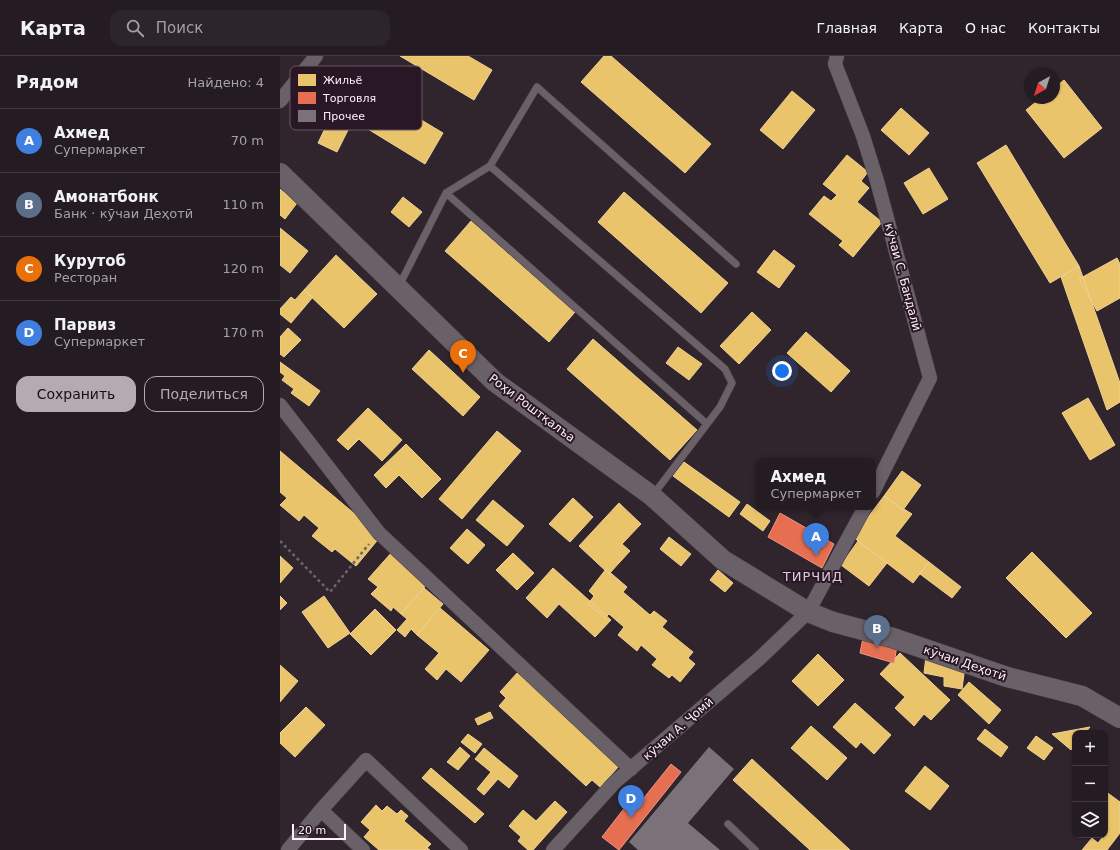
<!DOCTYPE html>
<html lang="ru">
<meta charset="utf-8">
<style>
:root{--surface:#241c22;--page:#2c252a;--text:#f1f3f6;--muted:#a3a1a5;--line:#413a40;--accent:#b5a9b2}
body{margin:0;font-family:"DejaVu Sans",sans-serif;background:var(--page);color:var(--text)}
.controls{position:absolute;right:12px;bottom:12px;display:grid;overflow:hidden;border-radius:8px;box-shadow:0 1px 3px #0004}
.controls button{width:36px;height:36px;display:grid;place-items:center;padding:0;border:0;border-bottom:1px solid var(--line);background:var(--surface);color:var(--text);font:20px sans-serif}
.compass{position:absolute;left:744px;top:12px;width:36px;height:36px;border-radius:50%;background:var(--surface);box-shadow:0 1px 3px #0004;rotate:219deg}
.scale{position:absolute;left:12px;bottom:10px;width:54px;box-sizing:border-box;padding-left:4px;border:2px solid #fdf0fa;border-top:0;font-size:11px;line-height:14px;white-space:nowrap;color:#fdf0fa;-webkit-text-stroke:3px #2a1726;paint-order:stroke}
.you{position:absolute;left:502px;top:315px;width:14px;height:14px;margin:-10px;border:3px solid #fff;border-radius:50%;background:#1a73e8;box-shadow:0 0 0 6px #1a73e833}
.badge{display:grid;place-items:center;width:26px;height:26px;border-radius:50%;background:var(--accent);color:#fff;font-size:13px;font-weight:700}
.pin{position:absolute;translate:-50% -33px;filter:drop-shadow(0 1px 2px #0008)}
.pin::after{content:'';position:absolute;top:21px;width:14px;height:12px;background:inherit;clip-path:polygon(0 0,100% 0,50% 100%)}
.popup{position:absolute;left:476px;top:402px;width:120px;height:52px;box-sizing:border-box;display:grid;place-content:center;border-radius:8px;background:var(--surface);filter:drop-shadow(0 1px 3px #0005);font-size:13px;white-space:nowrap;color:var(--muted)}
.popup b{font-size:15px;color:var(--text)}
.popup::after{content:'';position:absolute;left:50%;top:100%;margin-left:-8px;border:8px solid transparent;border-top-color:var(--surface)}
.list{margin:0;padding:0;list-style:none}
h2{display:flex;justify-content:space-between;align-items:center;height:52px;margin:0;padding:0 16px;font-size:17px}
h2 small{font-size:13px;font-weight:400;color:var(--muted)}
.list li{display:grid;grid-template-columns:26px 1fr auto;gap:12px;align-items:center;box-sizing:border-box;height:64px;padding:0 16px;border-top:1px solid var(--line)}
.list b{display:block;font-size:15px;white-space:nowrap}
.list p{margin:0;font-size:13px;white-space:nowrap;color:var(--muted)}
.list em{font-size:13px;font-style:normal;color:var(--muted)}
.actions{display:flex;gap:8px;padding:12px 16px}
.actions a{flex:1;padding:9px 0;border:1px solid var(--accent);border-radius:12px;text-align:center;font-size:14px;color:var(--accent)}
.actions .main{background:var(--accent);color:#111}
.icon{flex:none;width:22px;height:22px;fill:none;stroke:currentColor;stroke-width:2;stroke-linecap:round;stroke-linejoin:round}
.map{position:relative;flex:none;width:840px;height:794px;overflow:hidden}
header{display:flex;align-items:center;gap:24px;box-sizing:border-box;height:56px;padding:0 20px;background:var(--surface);border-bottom:1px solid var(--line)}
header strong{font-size:19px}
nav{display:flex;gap:22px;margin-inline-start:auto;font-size:14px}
.search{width:280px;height:36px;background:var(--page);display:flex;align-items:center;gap:10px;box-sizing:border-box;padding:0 14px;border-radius:12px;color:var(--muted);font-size:15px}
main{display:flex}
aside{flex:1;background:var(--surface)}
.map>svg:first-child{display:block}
.homes{fill:#e9c46a;stroke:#efd195}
.shops{fill:#e76f51;stroke:#ee9684}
.building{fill:#7b7178}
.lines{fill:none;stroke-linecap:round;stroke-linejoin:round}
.lane-casing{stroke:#494046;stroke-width:8}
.street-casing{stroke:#494046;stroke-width:15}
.secondary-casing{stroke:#494046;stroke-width:21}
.path{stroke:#6c656a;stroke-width:2.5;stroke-dasharray:3 3;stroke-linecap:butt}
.lane{stroke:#6a6168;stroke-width:7}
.street{stroke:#6a6168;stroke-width:14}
.secondary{stroke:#6a6168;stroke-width:20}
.labels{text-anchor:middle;stroke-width:4;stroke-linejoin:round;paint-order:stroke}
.street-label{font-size:12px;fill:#fdf0fa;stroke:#2a1726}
.neighbourhood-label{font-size:13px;letter-spacing:1px;fill:#e1c7da;stroke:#2a1726}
.key{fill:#2a1726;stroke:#695866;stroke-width:1}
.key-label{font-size:11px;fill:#fdf0fa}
</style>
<header>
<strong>Карта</strong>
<div class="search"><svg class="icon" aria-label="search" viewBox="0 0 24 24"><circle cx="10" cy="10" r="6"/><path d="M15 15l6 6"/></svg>Поиск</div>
<nav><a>Главная</a><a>Карта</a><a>О нас</a><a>Контакты</a></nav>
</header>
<main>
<aside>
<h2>Рядом<small>Найдено: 4</small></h2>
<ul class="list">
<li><span class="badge" style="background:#3f7fe0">A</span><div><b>Ахмед</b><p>Супермаркет</p></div><em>70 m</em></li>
<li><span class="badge" style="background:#5c6f8a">B</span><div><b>Амонатбонк</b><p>Банк · кӯчаи Деҳотӣ</p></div><em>110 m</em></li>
<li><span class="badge" style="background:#e8710a">C</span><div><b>Курутоб</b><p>Ресторан</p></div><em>120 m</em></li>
<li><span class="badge" style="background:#3f7fe0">D</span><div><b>Парвиз</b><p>Супермаркет</p></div><em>170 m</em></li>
</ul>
<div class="actions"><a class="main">Сохранить</a><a>Поделиться</a></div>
</aside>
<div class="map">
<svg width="840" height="794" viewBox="0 0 840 794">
<rect width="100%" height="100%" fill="#30252d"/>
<path class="homes" d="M120,0H188L212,14L194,44Z
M324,0H331L431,88L405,117L301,26Z
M784,24L822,72L784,102L746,54L761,42H774V32Z
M83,29L163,77L145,108L65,59Z
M512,35L535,54L503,93L480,74Z
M621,52L649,77L629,99L601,74Z
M50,62L69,72L57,96L38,87Z
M726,89L799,210L770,227L697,107Z
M567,99L588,116L581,125L589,132L577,146L602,166L573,201L559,189L563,185L529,158L544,140L551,145L557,139L543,128Z
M649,112L668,143L643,158L624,127Z
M0,133L17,147L5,163L0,159Z
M344,136L448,227L421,257L318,166Z
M123,141L142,156L129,171L111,156Z
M191,165L295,256L269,286L165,195Z
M0,172L28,195L10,217L0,209Z
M494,194L515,210L499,232L477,216Z
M56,199L97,238L64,272L24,234Z
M837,202L840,208V242L817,255L799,223Z
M799,210L840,327V346L827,354L781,221Z
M24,234L33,241L11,267L0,258V253L11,241L15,244Z
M472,256L491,274L459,308L440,290Z
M8,272L21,284L4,301L0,298V281Z
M526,276L570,315L551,336L507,297Z
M313,283L417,374L390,404L287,313Z
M398,291L422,308L409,324L386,307Z
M149,294L200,341L183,360L132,313Z
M0,306L40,335L29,350L11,337L14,333L2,324L5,320L0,316Z
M808,342L835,389L810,404L782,357Z
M88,352L122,384L102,405L79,383L68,394L57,384Z
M217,375L241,395L182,463L159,443Z
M126,388L161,423L142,442L119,419L106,432L94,419Z
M0,395L101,480L76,510L55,493L52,496L32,480L39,472L24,459L19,465L0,449L7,442L0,436Z
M404,406L460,446L449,461L393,420Z
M622,415L641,429L623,454L604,440Z
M604,440L623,454L624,453L632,458L615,480L649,506L633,527L573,481Z
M293,442L313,461L290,486L269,468Z
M213,444L244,470L227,490L196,464Z
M339,447L361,468L342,488L350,495L329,518L299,490Z
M467,448L490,465L483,475L460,458Z
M187,473L205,489L188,508L170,492Z
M389,481L411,498L401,510L380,493Z
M578,485L607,507L589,530L561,509Z
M112,496L148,527L121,558L113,551L111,555L91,538L98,531L88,523Z
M752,496L812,557L786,582L726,522Z
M233,497L254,517L237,534L216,514Z
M0,500L13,512L0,527Z
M649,506L681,531L672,542L640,518Z
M273,512L331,564L315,581L279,548L267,562L246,542Z
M326,513L347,531L343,536L370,559L374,555L387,565L382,571L413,596L408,602L415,608L400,626L392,619L389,622L372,609L377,603L361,589L357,595L338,579L344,571L329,558L325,562L308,548L314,540L309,535Z
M438,514L453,527L445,536L430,524Z
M144,532L163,548L137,579L131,573L125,581L117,574L127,563L121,558Z
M0,540L7,547L0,554Z
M44,540L70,577L48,592L22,556Z
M160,552L209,594L181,626L166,613L157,624L145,613L159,597L137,579Z
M95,553L116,574L91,599L70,578Z
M620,597L670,644L651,664L644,658L634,670L615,652L625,641L600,618Z
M538,598L564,624L538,650L512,625Z
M646,600L685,610L682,633L664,630V621L644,617Z
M0,609L18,625L0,646Z
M238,616L340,709L320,731L312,724L306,730L219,650L226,642L220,636Z
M689,626L721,654L709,668L678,639Z
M575,647L611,679L594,698L581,686L576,692L553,671Z
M26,651L45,669L15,701L0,687V677Z
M210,656L213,662L198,669L195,663Z
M531,670L567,702L547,724L511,692Z
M810,671L805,677H795V688L791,694L772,678Z
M705,673L728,691L721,701L697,683Z
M188,678L202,688L195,697L181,686Z
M756,680L773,692L764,704L747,692Z
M180,691L190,700L178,714L167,706Z
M204,692L238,720L229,732L218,723L204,739L197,733L211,716L195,703Z
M472,703L570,794H530L453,724Z
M645,710L669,730L650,754L625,735Z
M151,712L204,758L195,767L142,722Z
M825,735L840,746V777L827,794H802L812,782L818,787L828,774L825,772Z
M275,745L287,756L253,794H248L238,785L241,781L229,770L243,754L256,765Z
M96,749L102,755L107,750L117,758L121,754L128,760L124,765L151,788L147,792L150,794H99L84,781L90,774L81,766Z"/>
<path class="shops" d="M500,457L554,488L542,512L488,481Z
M584,577L617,590L614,607L580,597Z
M391,708L401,716L339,794L322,781L356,737L363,743Z"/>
<path class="building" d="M429,691L454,713L408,767L440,794H358L349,786Z"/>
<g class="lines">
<g class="lane-casing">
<path id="lane" d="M210,110L445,313L452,327L440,351L373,439
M166,137L427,368
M119,230L166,137L210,110L257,31L456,208
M448,768L475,794"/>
</g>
<g class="street-casing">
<path id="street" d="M557,0L555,8L583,80L597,125L650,322L593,436
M0,45L36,0
M0,349L99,477L351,713
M41,754L83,794
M8,794L41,754L86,704L181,794
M273,794L335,726L480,602L528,556L585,451"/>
</g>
<g class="secondary-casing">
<path id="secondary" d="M0,117L215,326L372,440L443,504L528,556L553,566L613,582L727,621L802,640L840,662"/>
</g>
<path class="path" d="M0,485L50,536L89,488"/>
<use href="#lane" class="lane"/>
<use href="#street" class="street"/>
<use href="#secondary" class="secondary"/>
</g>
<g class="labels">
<g class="street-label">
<text transform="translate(623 221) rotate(75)" y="4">кӯчаи С. Бандалӣ</text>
<text transform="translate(252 352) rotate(37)" y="4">Роҳи Роштқалъа</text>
<text transform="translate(685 607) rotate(19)" y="4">кӯчаи Деҳотӣ</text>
<text transform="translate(398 673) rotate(-41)" y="4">кӯчаи А. Ҷомӣ</text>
</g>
<g class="neighbourhood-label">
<text x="533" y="525">ТИРЧИД</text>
</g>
</g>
<rect x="10" y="10" width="132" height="64" rx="6" class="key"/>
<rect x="18" y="18" width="18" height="12" fill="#e9c46a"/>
<rect x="18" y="36" width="18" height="12" fill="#e76f51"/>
<rect x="18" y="54" width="18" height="12" fill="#7b7178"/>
<g class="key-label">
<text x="43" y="28">Жильё</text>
<text x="43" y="46">Торговля</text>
<text x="43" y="64">Прочее</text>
</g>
</svg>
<div class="controls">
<button>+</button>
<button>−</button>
<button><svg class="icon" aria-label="layers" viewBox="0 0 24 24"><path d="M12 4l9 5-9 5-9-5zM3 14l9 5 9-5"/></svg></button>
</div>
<svg class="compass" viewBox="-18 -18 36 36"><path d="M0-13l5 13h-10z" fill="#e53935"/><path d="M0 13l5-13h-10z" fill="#a3a1a5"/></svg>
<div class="scale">20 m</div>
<div class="you"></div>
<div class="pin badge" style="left:536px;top:500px;background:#3f7fe0">A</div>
<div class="popup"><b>Ахмед</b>Супермаркет</div>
<div class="pin badge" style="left:597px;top:592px;background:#5c6f8a">B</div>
<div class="pin badge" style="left:183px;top:317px;background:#e8710a">C</div>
<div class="pin badge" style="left:351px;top:762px;background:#3f7fe0">D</div>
</div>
</main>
